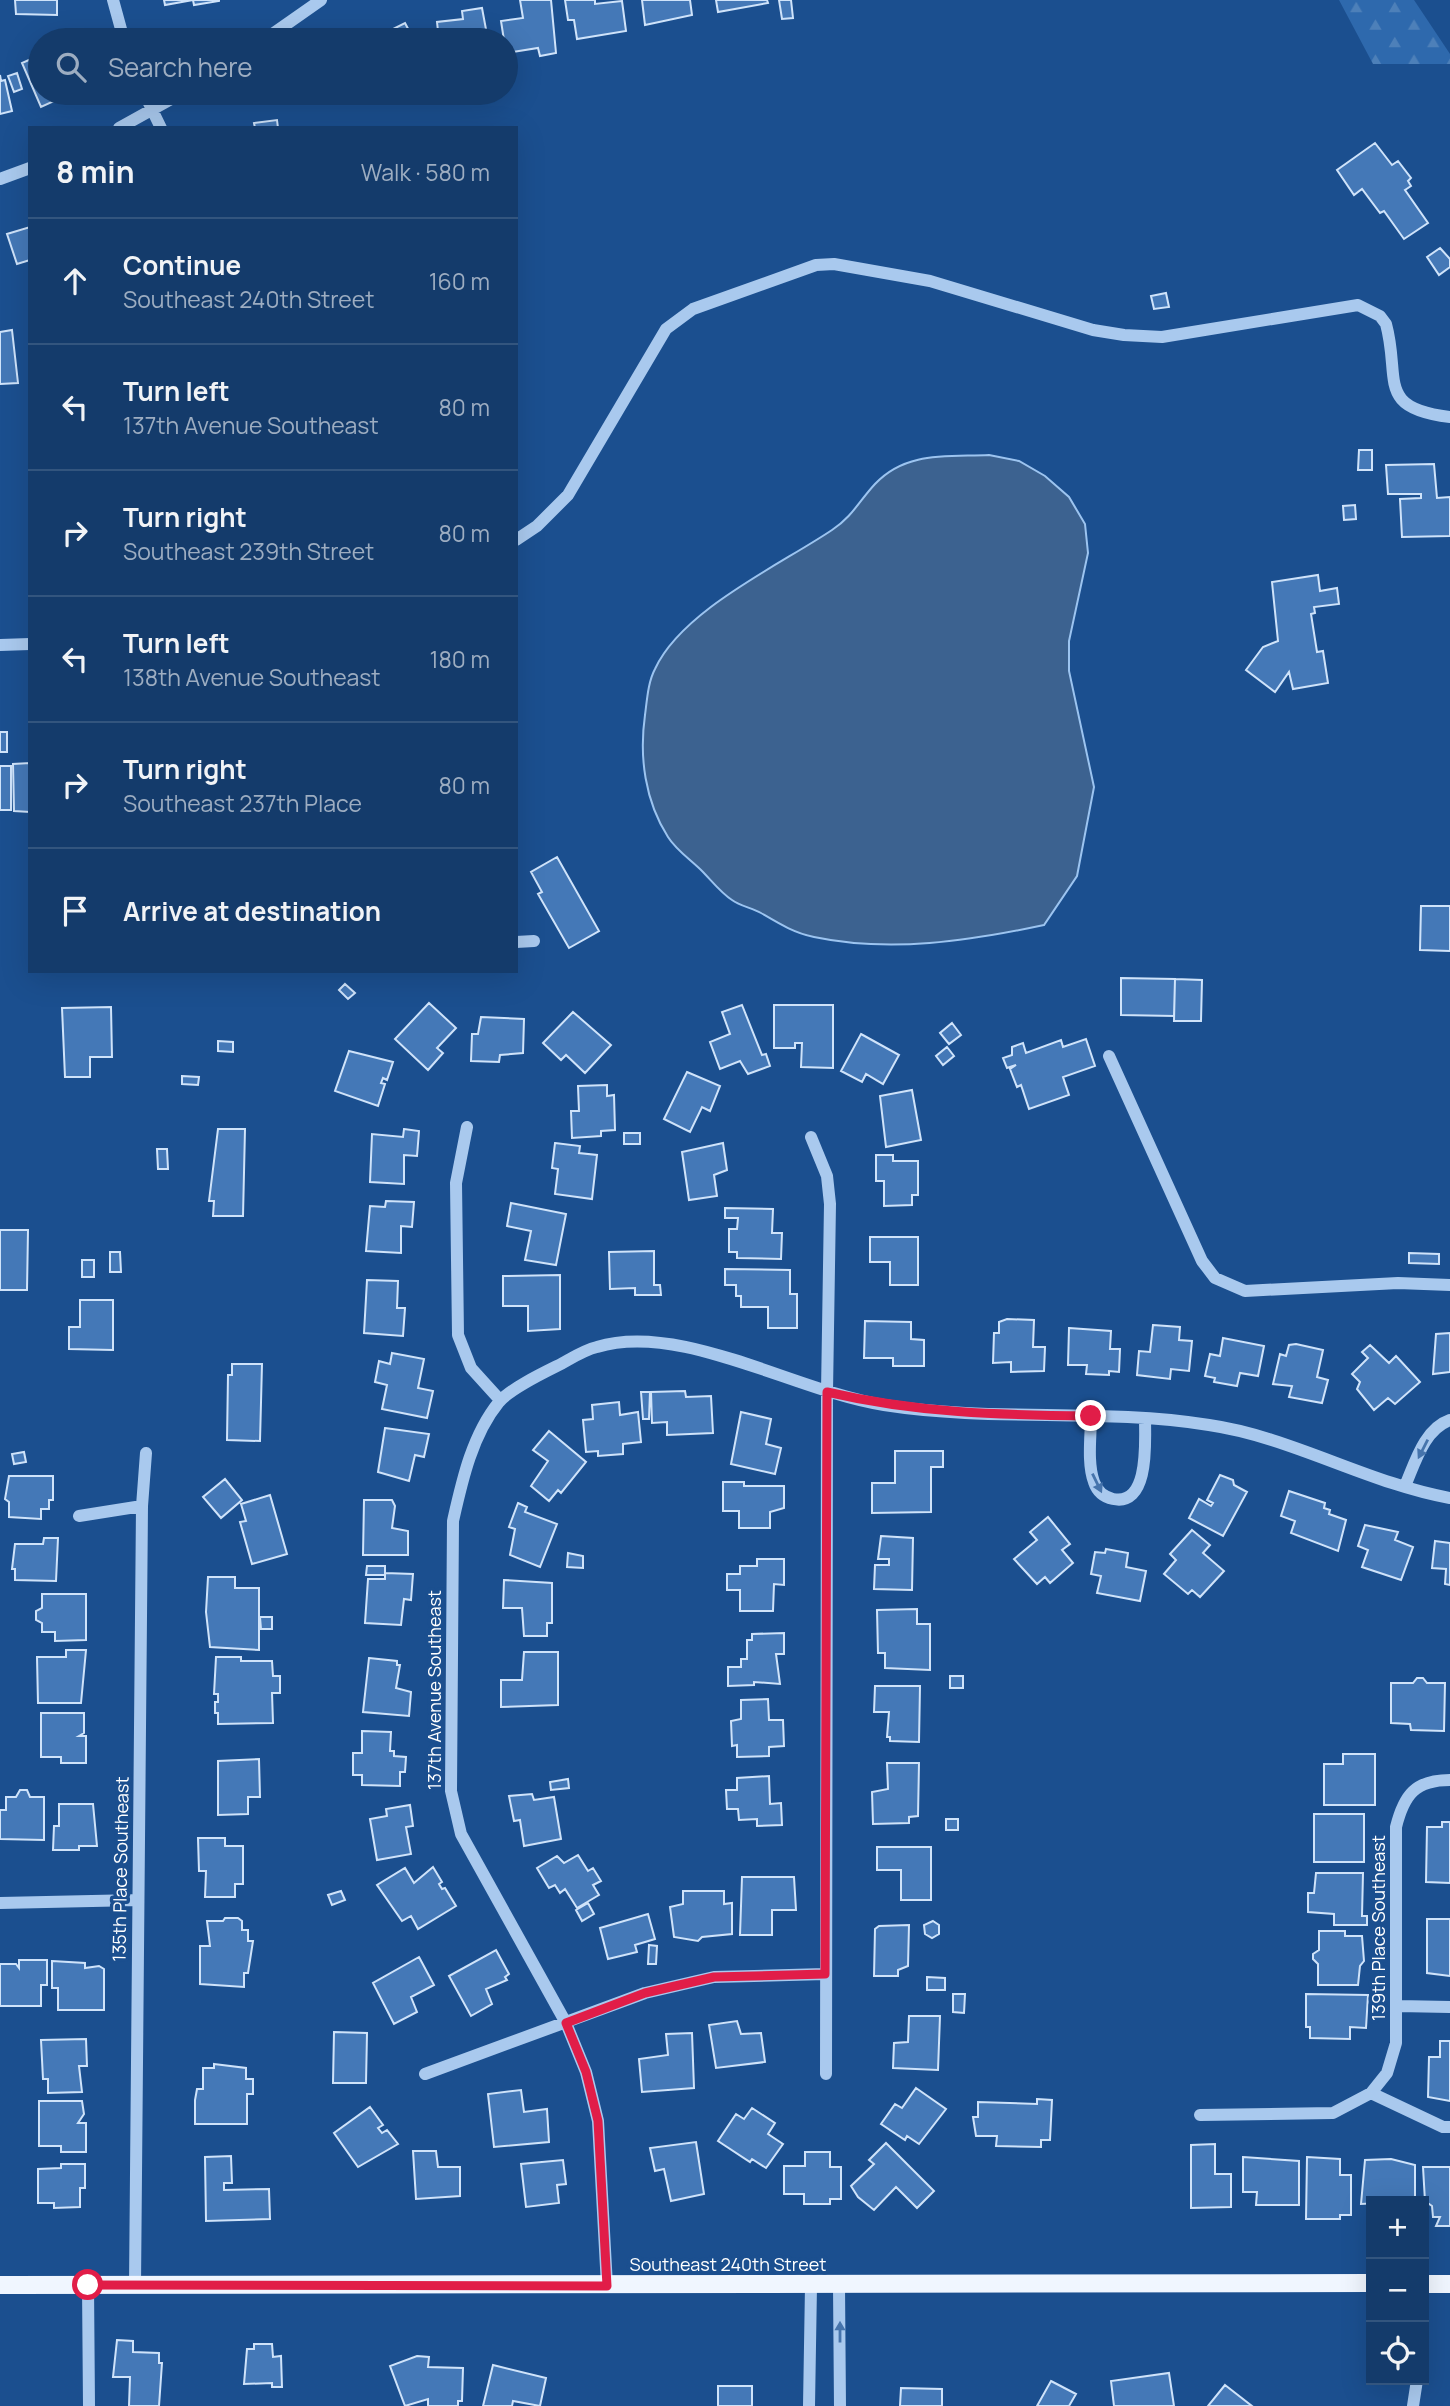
<!DOCTYPE html>
<meta charset="utf-8">
<style>
:root{--surface:#143b6b;--page:#1d4271;--text:#f1f3f6;--muted:#9dadc1;--line:#33557e}
body{margin:0;font-family:Manrope,sans-serif;background:var(--page);color:var(--text)}
.controls{position:absolute;right:21px;bottom:21px;display:grid;overflow:hidden;border-radius:0px;box-shadow:0 7px 28px #0002}
.controls button{width:63px;height:63px;display:grid;place-items:center;padding:0;border:0;border-bottom:2px solid var(--line);background:var(--surface);color:var(--text);font:35px sans-serif}
.stop{position:absolute;width:21px;height:21px;margin:-16px;border:5px solid #e11d48;border-radius:50%;background:#fff}
.stop.end{background:#e11d48;border-color:#fff;box-shadow:0 2px 7px #0008}
.list{margin:0;padding:0;list-style:none}
h2{display:flex;justify-content:space-between;align-items:center;height:91px;margin:0;padding:0 28px;font-size:30px}
h2 small{font-size:23px;font-weight:400;color:var(--muted)}
.list li{display:grid;grid-template-columns:46px 1fr auto;gap:21px;align-items:center;box-sizing:border-box;height:126px;padding:0 28px;border-top:2px solid var(--line)}
.list b{display:block;font-size:26px;white-space:nowrap}
.list p{margin:0;font-size:23px;white-space:nowrap;color:var(--muted)}
.list em{font-size:23px;font-style:normal;color:var(--muted)}
.icon{flex:none;width:38px;height:38px;fill:none;stroke:currentColor;stroke-width:2;stroke-linecap:round;stroke-linejoin:round}
.map{position:relative;flex:none;width:1450px;height:2406px;overflow:hidden}
.search{position:absolute;background:var(--surface);box-shadow:0 7px 28px #0002;left:28px;top:28px;width:490px;height:77px;display:flex;align-items:center;gap:18px;box-sizing:border-box;padding:0 24px;border-radius:38px;color:var(--muted);font-size:26px}
.panel{position:absolute;background:var(--surface);box-shadow:0 7px 28px #0002;left:28px;top:126px;width:490px;height:847px;border-radius:0px}
.map>svg:first-child{display:block}
.forest{fill:url(#forest-firs)}
.water{fill:#3c6290;stroke:#9cc4f0;stroke-width:2}
.building{fill:#4478b7;stroke:#cfe3fa;stroke-width:2}
.lines{fill:none;stroke-linecap:round;stroke-linejoin:round}
.minor{stroke:#a9c9ee;stroke-width:12}
.major{stroke:#f0f6ff;stroke-width:18}
.oneway{fill:#4674ac}
.route{stroke:#e11d48;stroke-width:9}
.labels{text-anchor:middle;stroke-width:7;stroke-linejoin:round;paint-order:stroke}
.street-label{font-size:18px;fill:#fff;stroke:#1b4f8f}
</style>
<div class="map">
<svg width="1450" height="2406" viewBox="0 0 1450 2406">
<defs>
<pattern id="forest-firs" width="22" height="20" patternUnits="userSpaceOnUse" patternTransform="scale(1.75)"><rect width="22" height="20" fill="#2e69ad"/><path d="M5 1l3.5 6h-7zM16 11l3.5 6h-7z" fill="#4d80b9"/></pattern>
</defs>
<rect width="100%" height="100%" fill="#1b4f8f"/>
<path class="forest" d="M1339,0H1414L1450,54V64H1373Z"/>
<path class="water" d="M989,455L1019,461L1045,476L1069,497L1085,524L1088,553L1069,641V671L1094,787L1077,876L1044,925C969,941 890,953 814,937C794,933 778,923 761,913C752,908 740,906 732,900C721,893 711,880 702,871C691,860 676,850 668,837C645,801 639,757 645,715C647,700 648,682 655,669C682,610 780,565 832,530C852,517 860,500 875,484C906,451 947,457 989,455Z"/>
<path class="building" d="M15,0H57V15L16,14Z
M164,0H219V1L194,5L193,0L165,5Z
M520,0H551L556,53L540,56L538,48L506,53L501,21L523,18Z
M565,0H595V4L622,1L626,31L577,39L574,20H568Z
M642,0H690L692,15L645,25Z
M716,0H767L768,3L718,12Z
M779,0H791L793,18L782,19Z
M482,8L488,40H439L437,22L463,19L462,11Z
M405,23L414,40H371Z
M40,55V93H87L70,100L67,95L41,107L22,63Z
M17,73L22,89L14,92L8,76Z
M0,75L1,81L5,80L12,111L0,114Z
M277,120L278,128H255L254,123Z
M1375,143L1392,165L1398,161L1411,178L1408,181L1411,186L1405,190L1428,223L1404,239L1384,211L1380,213L1362,189L1354,195L1337,170Z
M30,227V260L17,264L7,234Z
M1440,248L1450,259V267L1439,275L1427,257Z
M1166,293L1169,307L1154,309L1151,296Z
M12,330L18,383L0,384V332Z
M1359,450H1372V470H1358Z
M1434,464L1437,498L1450,497V536L1402,537L1400,499L1421,498V494H1388L1386,465Z
M1355,505L1356,519L1344,520L1343,506Z
M1318,575L1320,591L1337,588L1339,604L1314,607L1315,613L1311,614L1317,652L1323,651L1328,683L1293,689L1289,672L1275,692L1246,670L1263,647L1278,641L1272,582Z
M0,732H7V752H0Z
M30,763V812L14,811L13,764Z
M0,766H11V810H0Z
M557,857L599,931L569,948L538,894L542,892L531,872Z
M1421,906H1450V951L1420,950Z
M1121,978L1175,979L1174,1016L1121,1015Z
M1175,979L1202,980L1201,1021H1174Z
M345,984L355,993L348,999L339,990Z
M429,1003L456,1028L437,1048L443,1053L428,1070L395,1039Z
M742,1005L762,1055L766,1054L770,1066L748,1074L740,1061L720,1069L710,1042L730,1034L722,1012Z
M774,1005H833V1068L801,1067L802,1043H795V1048H774Z
M111,1007L112,1057H90V1077H65L62,1008Z
M573,1012L611,1045L585,1073L566,1055L561,1060L543,1043Z
M481,1017L524,1019L523,1053L500,1055L499,1062L471,1061L472,1034H478Z
M952,1023L961,1035L949,1044L940,1033Z
M861,1034L899,1055L883,1084L866,1074L862,1082L841,1071Z
M1086,1039L1095,1066L1063,1077L1069,1095L1029,1109L1021,1085L1017,1087L1010,1069L1016,1065L1007,1068L1003,1058L1012,1055V1047L1023,1043L1026,1053L1061,1040L1063,1047Z
M218,1041L233,1042V1052L218,1051Z
M947,1047L954,1056L943,1065L936,1056Z
M349,1051L393,1062L387,1080L383,1078L381,1083L385,1084L378,1106L335,1091Z
M687,1072L720,1086L710,1111L702,1107L690,1132L664,1119Z
M182,1076L199,1077L198,1085L182,1084Z
M607,1085V1096L614,1095L615,1130L601,1131V1136L572,1138L571,1111H579L578,1086Z
M912,1090L921,1140L886,1147L880,1096Z
M218,1129H245L243,1216H213L214,1201H209Z
M404,1129L419,1131L417,1156L404,1155V1184L370,1182L372,1134L403,1137Z
M624,1133H640V1144H624Z
M555,1143L580,1146L579,1153L597,1155L592,1199L555,1194L558,1169L552,1168Z
M723,1143L727,1170L714,1175L717,1196L689,1200L682,1152Z
M157,1149H167L168,1169H158Z
M876,1155H893V1161H918V1195H912V1205L884,1206V1181H876Z
M386,1201L414,1202L412,1227L401,1226V1253L366,1251L370,1206L385,1207Z
M511,1203L566,1214L556,1265L525,1260L531,1231L507,1226Z
M725,1208L773,1209L772,1233H782L781,1259L737,1258V1252H729V1229H737L738,1218H725Z
M0,1230H28L27,1290H0Z
M870,1237H918V1285H890V1262H870Z
M654,1251V1285H660L661,1295H635V1288L610,1289L609,1252Z
M110,1252H120L121,1272H110Z
M1409,1253L1439,1254V1264L1409,1263Z
M82,1260H94V1277H82Z
M725,1269L790,1270V1294H797V1328H768V1307H741V1296H736V1285H725Z
M560,1275V1329L528,1331V1306H503V1276Z
M367,1280L398,1281L397,1308H405L403,1336L364,1333Z
M80,1300H113V1350L69,1349V1327H80Z
M1007,1319L1034,1320L1033,1347H1045L1044,1371L1011,1372V1362L993,1363L994,1333H999V1322Z
M865,1321L911,1322V1339L924,1340V1366H893V1358H864Z
M1153,1325L1180,1327L1179,1340L1192,1341L1189,1371L1171,1369L1170,1379L1137,1375L1139,1351L1150,1352Z
M1069,1328L1111,1331L1110,1349H1120L1119,1372L1109,1371V1375L1086,1374L1087,1365H1068Z
M1450,1333V1372L1433,1374L1436,1334Z
M1223,1338L1264,1346L1258,1376L1240,1373L1237,1386L1214,1382L1215,1378L1205,1376L1210,1354L1220,1356Z
M1296,1344L1323,1350L1317,1377L1328,1380L1322,1403L1289,1397L1292,1386L1273,1384L1280,1354L1286,1356L1289,1345Z
M1370,1345L1389,1363L1396,1356L1420,1382L1395,1404L1388,1398L1374,1410L1357,1389L1360,1382L1352,1374L1368,1358L1362,1352Z
M392,1353L424,1359L418,1388L433,1391L427,1418L382,1409L387,1385L375,1382L379,1361L390,1364Z
M232,1364H262L260,1441L227,1440L228,1375H232Z
M685,1391L686,1397L711,1396L713,1433L667,1435V1422L652,1423L651,1392Z
M641,1392H650L649,1419H643Z
M619,1402L620,1415L638,1412L641,1442L623,1444V1454L598,1456V1451L586,1452L583,1420L593,1419L592,1405Z
M741,1412L771,1419L766,1444L781,1448L775,1474L731,1464Z
M385,1428L429,1434L424,1457L415,1455L409,1481L378,1472Z
M549,1431L586,1462L561,1493L558,1490L549,1501L531,1486L548,1461L533,1450Z
M895,1451H943V1467H931V1512L872,1513V1483H895Z
M24,1452L26,1462L14,1464L12,1454Z
M1220,1475L1233,1480L1234,1485L1247,1492L1223,1536L1189,1518L1199,1499L1211,1506L1213,1503L1207,1500Z
M9,1476H53V1500H49V1509H41V1519L9,1517V1502L5,1499Z
M225,1479L242,1500L221,1518L203,1497Z
M723,1482H744V1486H784V1508L770,1512V1528H739V1511H723Z
M1289,1491L1325,1503L1324,1508L1330,1510L1329,1514L1346,1520L1338,1551L1291,1533L1295,1521L1281,1516Z
M270,1495L287,1554L252,1564L240,1522L246,1521L241,1504Z
M364,1500H392L395,1506L392,1528L408,1531V1555H363Z
M518,1503L527,1507L525,1512L557,1524L540,1567L510,1555L515,1529L509,1527Z
M1048,1517L1070,1544L1062,1550L1073,1563L1050,1583L1045,1577L1037,1584L1014,1559L1037,1540L1030,1532Z
M1365,1525L1398,1532L1395,1540L1413,1547L1401,1580L1362,1567L1368,1550L1358,1546Z
M1192,1530L1210,1545L1203,1553L1224,1571L1200,1597L1192,1590L1188,1594L1164,1574L1176,1560L1170,1554Z
M881,1536L913,1538L912,1590L874,1589L875,1565H889V1559H878Z
M44,1538H58L56,1581L15,1580V1569H12L15,1544H43Z
M1435,1541L1450,1543V1585L1445,1584L1446,1569L1432,1568Z
M1106,1549L1128,1553L1126,1567L1146,1571L1140,1601L1097,1593L1101,1576L1091,1574L1095,1552L1105,1553Z
M568,1553L583,1556V1568L567,1567Z
M757,1559H784V1585L774,1584L773,1611H740V1590H727V1574H740V1566H757Z
M367,1566H385V1575H366Z
M385,1573L413,1574L411,1600L404,1599L401,1625L365,1623L368,1579H385Z
M208,1577H235V1588H259V1650L210,1647L206,1612Z
M504,1580L552,1583V1623H547V1636H524L522,1608H503Z
M42,1594H86V1640L55,1641V1632H42V1623L36,1620V1611L42,1608Z
M917,1609V1624H930V1670L885,1668V1653H878L877,1610Z
M260,1617H272V1629H261Z
M784,1633V1654H776L780,1684L754,1682V1685L728,1686V1667H741V1659H747V1640H752V1634Z
M66,1650H86L81,1703H38L37,1657H66Z
M524,1652H558V1705L501,1707V1680H522Z
M216,1657H241V1661H272L273,1676H280V1693H272L273,1723L218,1724V1713H215V1702H218V1694H214Z
M369,1658L397,1661V1665H400L396,1688L411,1692L409,1716L363,1712Z
M950,1676H963V1688H950Z
M1417,1678H1423L1427,1683H1445L1444,1731L1411,1730L1410,1724L1391,1723V1683H1413Z
M875,1686H920L919,1742L890,1741V1737H887L889,1712H874Z
M768,1699L769,1720H783L784,1746L769,1747V1756L737,1757V1745L732,1746L731,1721L741,1719V1700Z
M41,1713H84V1733L79,1736H86V1763H61V1757H41Z
M362,1731L391,1732L390,1751H394V1756L406,1757L405,1772H400V1786L362,1785V1775H353V1753H362Z
M1343,1754H1375V1805H1324V1764H1343Z
M259,1759L260,1797H248V1814L218,1815V1761Z
M887,1763H919L918,1816L909,1817V1823L873,1824L872,1792L888,1789Z
M769,1776L770,1804L781,1803L782,1825L757,1826V1819L739,1820L738,1809H727L726,1790H737V1778Z
M568,1779L569,1788L551,1790L550,1782Z
M20,1790H27L30,1797H44V1840L0,1839V1810H6V1797H16Z
M532,1794L534,1800L554,1797L561,1839L524,1846L520,1820L514,1821L509,1796Z
M59,1804H93L97,1846H79V1850H53L54,1826H59Z
M410,1805L413,1826L406,1827L411,1854L377,1860L370,1819L387,1816L386,1809Z
M1314,1814H1364V1862H1314Z
M946,1819H958V1830H946Z
M1442,1822H1450V1883L1426,1882L1427,1827H1442Z
M198,1838H225V1846H243V1884H235V1897H205L206,1871H199Z
M877,1847H931V1900H901V1870H877Z
M578,1855L588,1871L593,1868L601,1881L593,1885L599,1895L577,1908L565,1889L560,1893L555,1885L549,1888L537,1868L557,1856L564,1863Z
M433,1867L442,1882L439,1884L442,1889L445,1888L456,1906L418,1929L411,1916L402,1921L377,1885L405,1868L414,1883Z
M1316,1873H1363L1362,1916H1367V1925H1334V1914L1308,1912V1893H1314Z
M742,1877H794L796,1910H772V1935H740Z
M341,1891L345,1900L332,1905L328,1895Z
M683,1891H724V1904L732,1903V1934L702,1937L698,1941L674,1937L670,1907L683,1904Z
M588,1903L594,1914L582,1921L576,1910Z
M648,1914L655,1939L635,1945L637,1952L608,1959L600,1928Z
M225,1918H238L242,1921V1930H248V1941H253L248,1973H244V1987L200,1984V1946H210L207,1921H223Z
M1427,1919H1450V1976L1427,1973Z
M933,1921L939,1925V1934L932,1938L925,1934L924,1925Z
M909,1925L908,1966L898,1970V1976H874L875,1929L879,1926Z
M1319,1931H1345V1936H1362L1364,1961L1360,1966L1358,1985H1318V1964L1313,1959V1954L1319,1950Z
M649,1945L657,1946L656,1964H648Z
M496,1950L509,1974L505,1977L507,1980L486,1989L492,2004L471,2016L449,1976Z
M419,1957L434,1985L411,1997L417,2012L394,2024L373,1983Z
M19,1960H47V1985H41V2006H0V1964H16L19,1968Z
M52,1961L85,1963V1968L99,1966L104,1969V2010H58V1988H52Z
M927,1977L945,1978V1990H927Z
M953,1994H965L964,2013L953,2012Z
M1306,1994L1368,1995L1366,2028L1350,2027V2039L1310,2038V2027H1306Z
M909,2016H940L938,2070L893,2068L894,2043L908,2042Z
M737,2021L741,2034L761,2033L765,2062L716,2068L709,2025Z
M334,2032L367,2033L366,2083H333Z
M692,2033L694,2088L642,2092L639,2059L668,2055L666,2034Z
M86,2039L87,2066H79L82,2092L48,2093V2079H43L41,2040Z
M1440,2041H1450V2101L1428,2097L1429,2057H1440Z
M214,2064L246,2068V2079H253V2094H247V2124H195V2100L197,2089H203V2068H214Z
M916,2088L946,2109L919,2144L907,2136L905,2140L881,2124L895,2104L902,2108Z
M521,2090L524,2112L547,2109L549,2142L494,2147L488,2094Z
M1037,2099L1052,2100L1050,2140H1041V2147L996,2146L997,2136H976L973,2117H978V2102L1037,2104Z
M39,2101H82L84,2114L78,2123H86V2152H61V2146H39Z
M370,2107L383,2125L378,2128L382,2133L387,2130L398,2144L358,2167L334,2133Z
M752,2108L775,2123L768,2134L783,2144L766,2168L752,2159L750,2162L718,2141L736,2114L744,2119Z
M696,2142L704,2194L671,2201L664,2169L655,2171L650,2148Z
M886,2143L934,2191L917,2208L896,2187L874,2210L858,2197L851,2186L874,2164L869,2160Z
M1215,2144V2174H1231V2207L1191,2208V2145Z
M413,2151H436L438,2167H460V2196L416,2199Z
M805,2152H830V2167H841V2199H830V2204H804V2194H784V2166H805Z
M231,2156L232,2183H224V2190L269,2189L270,2219L206,2221L205,2157Z
M1243,2157L1299,2161V2205H1256L1257,2192H1243Z
M1307,2157L1340,2159V2175H1351V2215H1340V2219H1306Z
M1391,2159L1415,2165V2201L1361,2204L1365,2160Z
M563,2160L566,2184L557,2185L559,2203L526,2207L521,2164Z
M61,2164H85V2188H80V2207L54,2208V2203H38V2169L61,2168Z
M1423,2167H1450V2226H1436L1440,2217H1433L1432,2206L1425,2201Z
M117,2340L133,2341V2352L159,2353V2363H162L159,2406H129L130,2377H113Z
M254,2344H272L273,2357L281,2356L282,2387H272V2383L244,2384L247,2349H254Z
M417,2356L429,2357L428,2367L463,2368L462,2401H458V2406H428V2399L405,2406L390,2366Z
M493,2365L546,2378L540,2406L513,2401L512,2406H483Z
M1169,2373L1174,2406H1114L1111,2381Z
M1051,2381L1076,2394L1069,2406H1037Z
M1225,2385L1252,2406H1208Z
M718,2386H752V2406H718Z
M901,2388L942,2389V2406H900Z"/>
<g class="lines">
<path class="minor" d="M113,0L124,40
M264,40L321,0
M144,93L161,128
M119,128L182,93
M0,179L30,168
M516,540L537,526L568,495L666,329L693,309L816,265L834,264L930,281L1093,330L1124,335L1162,337L1358,305L1380,316L1386,324C1401,379 1375,408 1450,417
M0,645L30,644
M516,942L534,941
M1109,1056L1202,1261L1215,1278L1245,1291L1398,1283L1450,1285
M467,1127L456,1183L458,1335L471,1368L500,1400
M811,1137L827,1176L830,1204L827,1392L826,2074
M1091,1416C1091,1436 1087,1463 1094,1482C1097,1491 1104,1497 1113,1499C1150,1507 1145,1440 1145,1419
M1405,1486C1415,1463 1424,1429 1450,1420
M79,1516L142,1506
M0,1903L138,1900
M1398,2006L1450,2007
M425,2074L645,1993L714,1977L825,1974
M1371,2093L1387,2073L1396,2043V1827C1404,1795 1415,1780 1450,1780
M1200,2115L1333,2113L1371,2093L1443,2127H1450
M88,2285L89,2406
M135,2285L142,1506L146,1453
M607,2286L598,2121L586,2072L566,2023L461,1834L451,1791L453,1521C462,1481 472,1435 499,1402C511,1388 545,1372 561,1364C572,1358 584,1350 597,1347C680,1321 797,1392 884,1405C992,1422 1101,1408 1209,1425C1292,1437 1367,1483 1450,1498
M839,2286L840,2406
M809,2406L811,2286
M1413,2406L1417,2380"/>
<path class="major" d="M1424,2284H1450
M0,2285L1371,2283"/>
</g>
<defs><path id="oneway-solid" d="M-6-.8H1V-3.2L6.5 0L1 3.2V.8H-6Z" transform="scale(1.75)"/></defs>
<g class="oneway">
<use href="#oneway-solid" transform="translate(1423 1449) rotate(117)"/>
<use href="#oneway-solid" transform="translate(1097 1483) rotate(64)"/>
<use href="#oneway-solid" transform="translate(840 2332) rotate(-90)"/>
</g>
<g class="lines">
<path class="route" d="M88,2285L607,2286L598,2121L586,2072L566,2023L645,1993L714,1977L825,1974L827,1392C916,1413 1000,1415 1091,1416"/>
</g>
<g class="labels">
<g class="street-label">
<text transform="translate(435 1690) rotate(-90)" y="6">137th Avenue Southeast</text>
<text transform="translate(121 1869) rotate(-89)" y="6">135th Place Southeast</text>
<text transform="translate(1379 1928) rotate(-90)" y="6">139th Place Southeast</text>
<text x="728" y="2271">Southeast 240th Street</text>
</g>
</g>
</svg>
<div class="controls">
<button>+</button>
<button>−</button>
<button><svg class="icon" aria-label="locate" viewBox="0 0 24 24"><circle cx="12" cy="12" r="6"/><path d="M12 2v4M12 18v4M2 12h4M18 12h4"/></svg></button>
</div>
<div class="stop" style="left:88px;top:2285px"></div>
<div class="stop end" style="left:1091px;top:1416px"></div>
<div class="search"><svg class="icon" aria-label="search" viewBox="0 0 24 24"><circle cx="10" cy="10" r="6"/><path d="M15 15l6 6"/></svg>Search here</div>
<section class="panel">
<h2>8 min<small>Walk · 580 m</small></h2>
<ul class="list">
<li><svg class="icon" aria-label="ahead" viewBox="0 0 24 24"><path d="M12 20V5M6 11l6-6 6 6"/></svg><div><b>Continue</b><p>Southeast 240th Street</p></div><em>160 m</em></li>
<li><svg class="icon" aria-label="left" viewBox="0 0 24 24"><path d="M17 20v-9H6M10 6l-5 5 5 5"/></svg><div><b>Turn left</b><p>137th Avenue Southeast</p></div><em>80 m</em></li>
<li><svg class="icon" aria-label="right" viewBox="0 0 24 24"><path d="M7 20v-9h11M14 6l5 5-5 5"/></svg><div><b>Turn right</b><p>Southeast 239th Street</p></div><em>80 m</em></li>
<li><svg class="icon" aria-label="left" viewBox="0 0 24 24"><path d="M17 20v-9H6M10 6l-5 5 5 5"/></svg><div><b>Turn left</b><p>138th Avenue Southeast</p></div><em>180 m</em></li>
<li><svg class="icon" aria-label="right" viewBox="0 0 24 24"><path d="M7 20v-9h11M14 6l5 5-5 5"/></svg><div><b>Turn right</b><p>Southeast 237th Place</p></div><em>80 m</em></li>
<li><svg class="icon" aria-label="arrive" viewBox="0 0 24 24"><path d="M6 21V4h12l-3 4 3 4H6"/></svg><div><b>Arrive at destination</b></div></li>
</ul>
</section>
</div>
